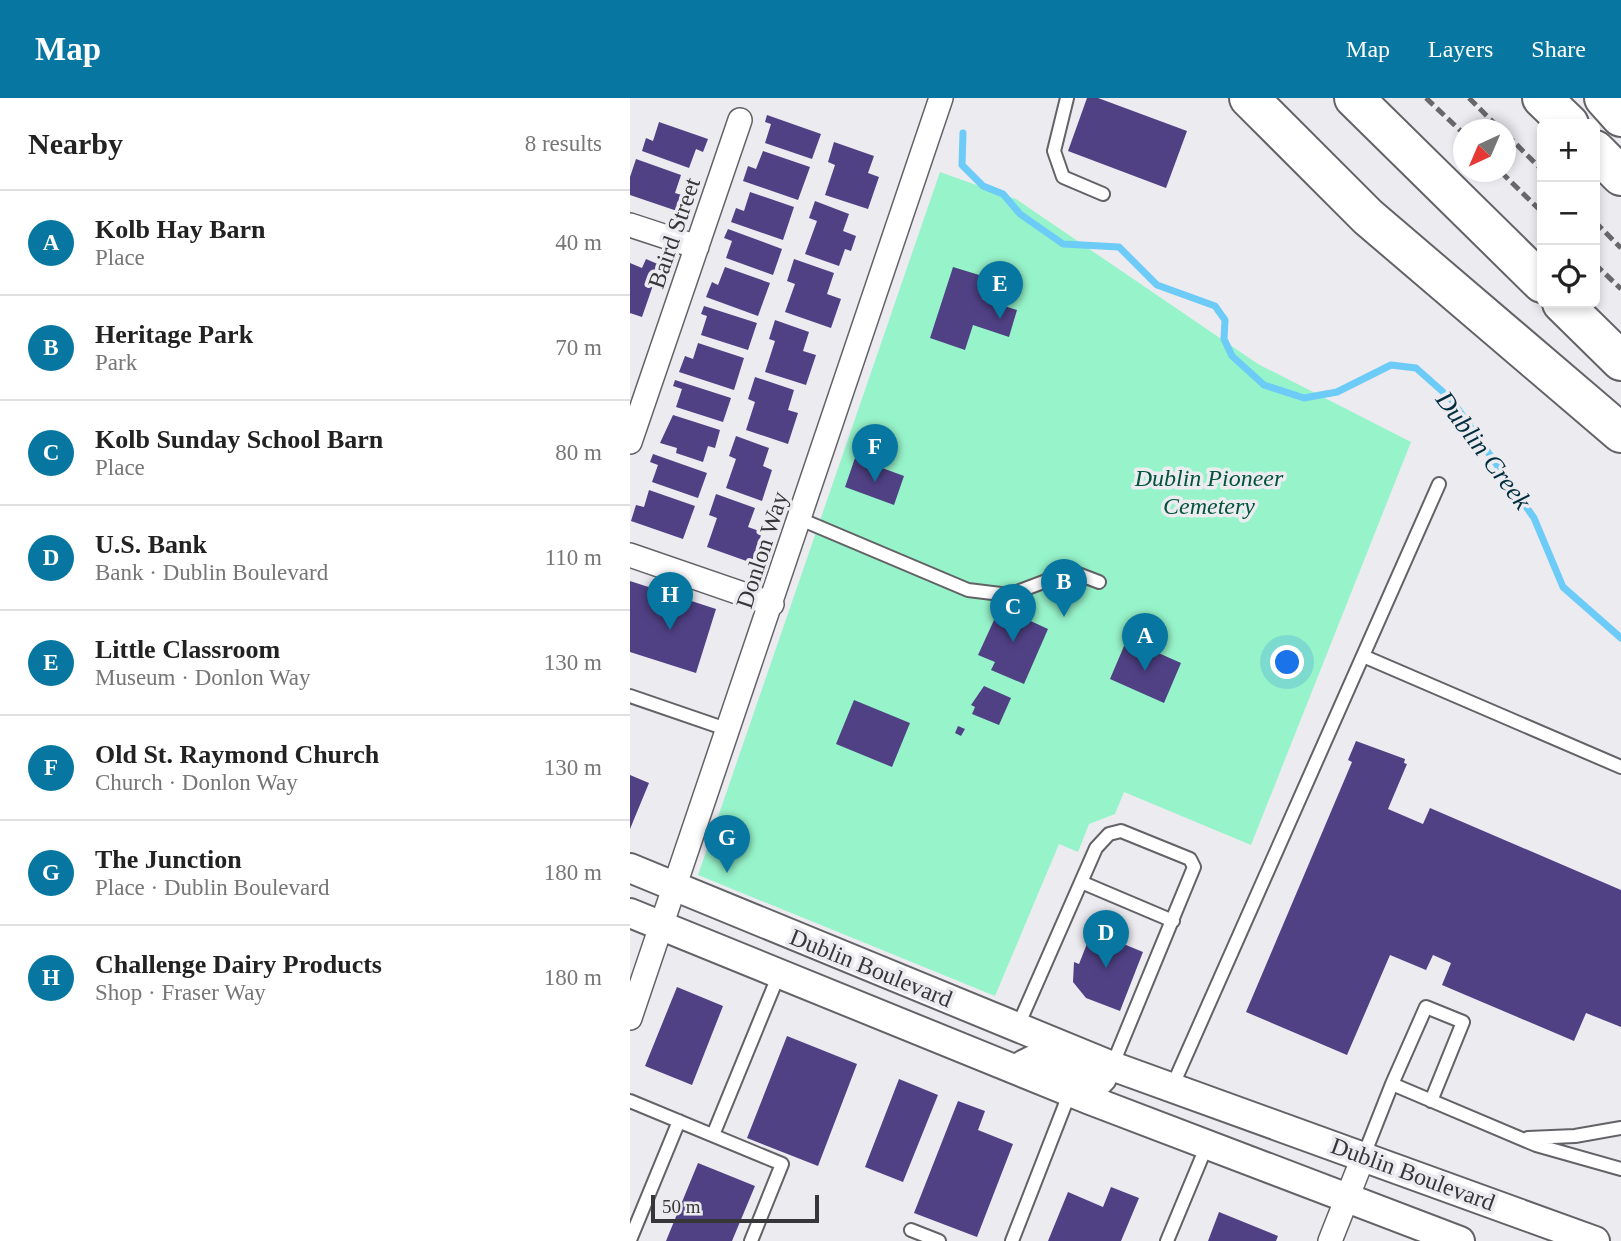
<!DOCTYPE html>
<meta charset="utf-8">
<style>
:root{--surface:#fff;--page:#f2f2f2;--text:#222;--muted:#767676;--line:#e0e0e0;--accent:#0777a1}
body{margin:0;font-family:Georgia,serif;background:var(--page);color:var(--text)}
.controls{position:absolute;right:21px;top:21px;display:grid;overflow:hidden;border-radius:10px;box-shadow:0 4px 10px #0003}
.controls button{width:63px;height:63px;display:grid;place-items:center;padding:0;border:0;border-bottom:2px solid var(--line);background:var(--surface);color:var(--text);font:35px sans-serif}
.compass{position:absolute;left:823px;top:21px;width:63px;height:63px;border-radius:50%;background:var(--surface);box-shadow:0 4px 10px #0003;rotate:224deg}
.scale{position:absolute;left:21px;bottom:18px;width:168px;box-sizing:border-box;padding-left:7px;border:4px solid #373638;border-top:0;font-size:19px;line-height:24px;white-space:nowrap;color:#373638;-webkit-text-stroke:5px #ecebf0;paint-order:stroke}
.you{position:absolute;left:658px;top:565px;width:24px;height:24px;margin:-18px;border:5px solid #fff;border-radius:50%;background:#1a73e8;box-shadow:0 0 0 10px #1a73e833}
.badge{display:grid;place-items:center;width:46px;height:46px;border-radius:50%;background:var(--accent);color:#fff;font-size:23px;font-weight:700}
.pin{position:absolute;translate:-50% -58px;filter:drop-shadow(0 2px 4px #0008)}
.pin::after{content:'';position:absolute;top:37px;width:24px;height:21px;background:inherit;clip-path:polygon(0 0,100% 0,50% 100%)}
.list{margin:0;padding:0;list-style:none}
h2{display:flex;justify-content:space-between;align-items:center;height:91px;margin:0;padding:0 28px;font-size:30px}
h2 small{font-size:23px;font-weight:400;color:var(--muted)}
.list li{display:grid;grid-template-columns:46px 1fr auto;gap:21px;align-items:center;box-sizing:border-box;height:105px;padding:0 28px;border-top:2px solid var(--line)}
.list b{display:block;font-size:26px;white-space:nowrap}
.list p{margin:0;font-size:23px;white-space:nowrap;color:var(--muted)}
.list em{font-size:23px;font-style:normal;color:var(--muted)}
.icon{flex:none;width:38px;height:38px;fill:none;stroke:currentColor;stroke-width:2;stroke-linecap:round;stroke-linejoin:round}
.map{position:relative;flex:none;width:991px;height:1143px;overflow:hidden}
header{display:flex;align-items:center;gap:42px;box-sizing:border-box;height:98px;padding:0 35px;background:var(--accent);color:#fff}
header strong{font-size:33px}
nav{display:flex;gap:38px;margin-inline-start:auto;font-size:24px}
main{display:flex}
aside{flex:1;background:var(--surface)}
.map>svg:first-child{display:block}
.green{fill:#97f4ca}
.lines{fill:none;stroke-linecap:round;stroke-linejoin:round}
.stream{stroke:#6dcbf7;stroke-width:7}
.building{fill:#504185}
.service-casing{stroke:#636266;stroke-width:16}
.minor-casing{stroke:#636266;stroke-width:26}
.tertiary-casing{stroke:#636266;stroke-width:32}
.motorway-casing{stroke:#636266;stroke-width:42}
.service{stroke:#fff;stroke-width:12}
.minor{stroke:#fff;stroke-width:23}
.tertiary{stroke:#fff;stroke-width:28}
.motorway{stroke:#fff;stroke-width:38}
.rail{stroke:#68676a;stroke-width:5;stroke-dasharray:10 5;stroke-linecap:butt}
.labels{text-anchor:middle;stroke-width:7;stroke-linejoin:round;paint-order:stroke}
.street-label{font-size:24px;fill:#373638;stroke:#ecebf0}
.park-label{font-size:24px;font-style:italic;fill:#02543a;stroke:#ecebf0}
.water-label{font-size:26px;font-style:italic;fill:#012e3f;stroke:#ecebf0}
</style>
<header>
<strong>Map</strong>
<nav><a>Map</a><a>Layers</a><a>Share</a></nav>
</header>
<main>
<aside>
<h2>Nearby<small>8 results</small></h2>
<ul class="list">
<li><span class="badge">A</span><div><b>Kolb Hay Barn</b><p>Place</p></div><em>40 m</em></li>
<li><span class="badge">B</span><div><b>Heritage Park</b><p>Park</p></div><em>70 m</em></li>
<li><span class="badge">C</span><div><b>Kolb Sunday School Barn</b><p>Place</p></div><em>80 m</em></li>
<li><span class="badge">D</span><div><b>U.S. Bank</b><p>Bank · Dublin Boulevard</p></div><em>110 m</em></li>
<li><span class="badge">E</span><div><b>Little Classroom</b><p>Museum · Donlon Way</p></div><em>130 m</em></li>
<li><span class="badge">F</span><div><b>Old St. Raymond Church</b><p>Church · Donlon Way</p></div><em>130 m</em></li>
<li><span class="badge">G</span><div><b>The Junction</b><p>Place · Dublin Boulevard</p></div><em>180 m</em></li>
<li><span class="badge">H</span><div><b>Challenge Dairy Products</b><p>Shop · Fraser Way</p></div><em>180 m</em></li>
</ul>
</aside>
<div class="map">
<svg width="991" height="1143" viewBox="0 0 991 1143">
<rect width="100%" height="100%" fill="#ecebf0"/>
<path class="green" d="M310,74L386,101L628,266L781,344L621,747L494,694L485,716L459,726L448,754L429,746L365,898L68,777Z"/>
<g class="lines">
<path class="stream" d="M333,35L332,67L353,88L373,96L390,116L433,146L489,149L527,187L585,208L595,222L594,241L602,258L634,287L674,300L707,294L761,267L786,270L821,301L904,420L933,489L991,540"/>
</g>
<path class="building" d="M457,0H468L557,33L536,90L438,53Z
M137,17L191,36L182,61L135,45L141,26L135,24Z
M29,24L78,41L73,54L66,51L59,70L12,53L16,40L23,43Z
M204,44L244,58L238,75L249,79L238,111L195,97L205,67L198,64Z
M133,53L180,69L168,102L113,83L118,68L126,71Z
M6,61L51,77L45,95L55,98L50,114L0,97V79Z
M120,94L164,109L153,142L101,124L106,110L114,113Z
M185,103L219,116L213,133L226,138L221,153L215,151L209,168L175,156L187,123L179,120Z
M98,131L152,151L143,177L96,160L102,143L94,140Z
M16,161L30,167L12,219L0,215V165L12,170Z
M164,161L204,175L197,196L211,201L201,230L155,214L165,186L157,183Z
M95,169L140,185L128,218L76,199L82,184L88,187Z
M323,169L359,180L352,201L387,212L379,239L343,227L335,252L300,240Z
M74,208L127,225L118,252L71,237L77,218L71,216Z
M145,222L179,234L173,253L186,257L176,287L135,274L145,243L139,241Z
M68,245L114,260L104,292L49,274L55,258L63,261Z
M125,279L164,292L158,312L168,315L158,346L116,332L125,304L118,301Z
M45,282L101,300L93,324L46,309L52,291L43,288Z
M43,317L90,332L85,350L78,348L73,364L46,355L47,350L30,345Z
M106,338L139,350L133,368L142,372L132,403L96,390L106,361L99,358Z
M23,356L77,375L68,400L22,384L28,367L20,364Z
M225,360L274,378L264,407L215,389Z
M19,392L65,408L53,441L1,423L6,407L14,409Z
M86,396L125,410L118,429L132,434L122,465L77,449L87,420L79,417Z
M0,483L86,511L66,575L0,554Z
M370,509L418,531L394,586L361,572L365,564L348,557Z
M497,541L551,565L534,605L480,581Z
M354,588L381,600L369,627L342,616L345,609L341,607Z
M224,602L280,625L262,669L206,646Z
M328,628L335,631L331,638L325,635Z
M726,643L775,661L774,665L777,666L758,711L793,726L800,710L991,792V929L956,915L944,943L812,887L821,865L803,857L796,872L760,857L717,957L616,914L722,664L718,662Z
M0,677L19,685L0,731Z
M462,833L513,854L490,913L456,900L443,884L444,864L449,866Z
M47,889L93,908L62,987L15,968Z
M157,938L227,966L188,1068L117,1040Z
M269,981L308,997L273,1084L235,1069Z
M328,1003L355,1013L348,1032L383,1046L347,1139L284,1115Z
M68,1065L125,1088L102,1143H36Z
M481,1089L509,1100L491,1143H418L438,1094L473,1109Z
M589,1114L648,1138L646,1143H578Z"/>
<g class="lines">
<g class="service-casing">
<path id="service" d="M437,0L424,53L433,79L473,96
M170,421L338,492L379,497L424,480L448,476L469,484
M733,558L991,669
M0,598L99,632
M451,784L543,823
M387,930L466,750L479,736L491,733L560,761L564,769L482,968
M762,986L796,909L833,924L801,1003
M542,989L809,386
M0,1003L152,1066L121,1143
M83,1037L149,876
M898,1040L945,1038L991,1030
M734,1057L762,986L906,1047L991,1071
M281,1132L309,1143
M0,1142L49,1023
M382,1143L440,994
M537,1143L577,1047"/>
</g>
<g class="minor-casing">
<path id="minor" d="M0,127L67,149
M0,344L110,22
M0,457L142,506
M0,920L311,0
M700,1143L734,1057"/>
</g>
<g class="tertiary-casing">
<path id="tertiary" d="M0,770L482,968L965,1143
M0,815L460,1002L830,1143
M393,967L407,960L469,983L472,980"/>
</g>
<g class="motorway-casing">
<path id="motorway" d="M619,0L738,119L991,335
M724,0L912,185
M912,0L939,26
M974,0L991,19
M965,52L991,78
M932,205L991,263"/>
</g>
<use href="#service" class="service"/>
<use href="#minor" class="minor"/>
<use href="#tertiary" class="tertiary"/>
<use href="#motorway" class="motorway"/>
<path class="rail" d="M796,0L834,36
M839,0L871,32
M876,36L912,72
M871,74L912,114
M965,124L991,150
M965,166L991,191"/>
</g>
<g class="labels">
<g class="street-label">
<text transform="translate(44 135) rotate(-71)" y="8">Baird Street</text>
<text transform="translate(132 452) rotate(-72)" y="8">Donlon Way</text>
<text transform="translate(241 870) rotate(22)" y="8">Dublin Boulevard</text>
<text transform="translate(783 1076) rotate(20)" y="8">Dublin Boulevard</text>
</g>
<g class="park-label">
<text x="579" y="388">Dublin Pioneer<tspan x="579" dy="28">Cemetery</tspan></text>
</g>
<g class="water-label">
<text transform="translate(854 352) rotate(53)" y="9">Dublin Creek</text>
</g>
</g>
</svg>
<div class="controls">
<button>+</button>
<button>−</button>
<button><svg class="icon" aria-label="locate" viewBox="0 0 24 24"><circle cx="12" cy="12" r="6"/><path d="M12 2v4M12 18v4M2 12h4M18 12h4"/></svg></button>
</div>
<svg class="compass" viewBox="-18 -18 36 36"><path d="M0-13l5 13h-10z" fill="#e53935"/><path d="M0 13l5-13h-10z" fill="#767676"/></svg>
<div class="scale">50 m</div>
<div class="you"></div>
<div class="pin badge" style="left:515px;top:573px">A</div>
<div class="pin badge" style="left:434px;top:519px">B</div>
<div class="pin badge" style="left:383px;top:544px">C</div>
<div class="pin badge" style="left:476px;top:870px">D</div>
<div class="pin badge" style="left:370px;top:221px">E</div>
<div class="pin badge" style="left:245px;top:384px">F</div>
<div class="pin badge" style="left:97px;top:775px">G</div>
<div class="pin badge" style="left:40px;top:532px">H</div>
</div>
</main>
